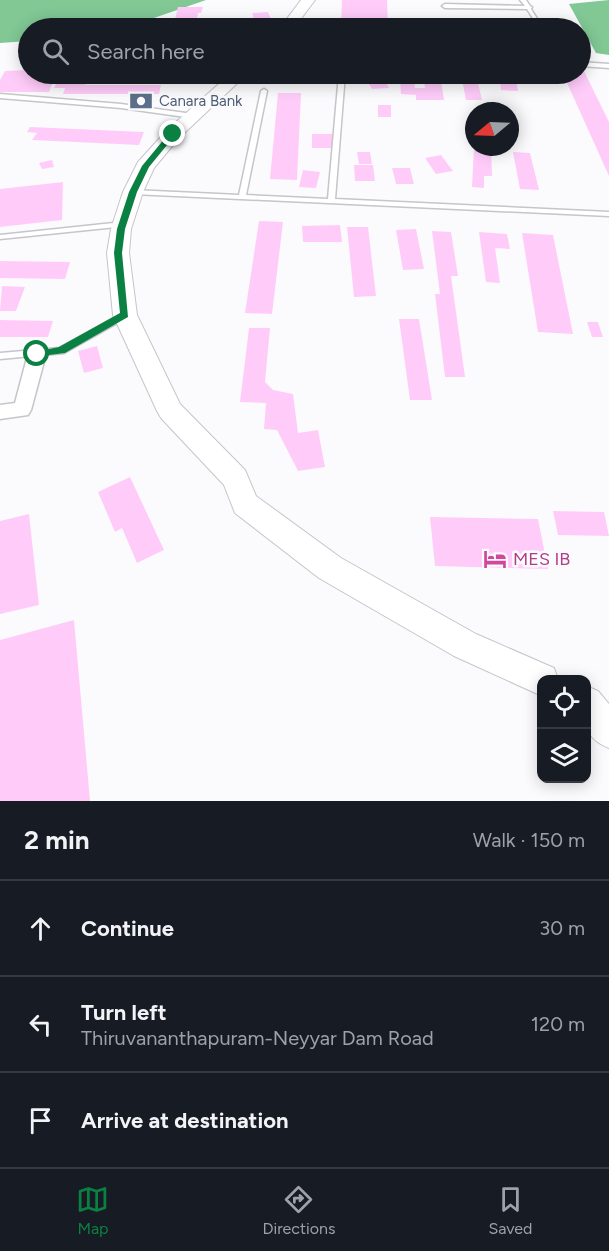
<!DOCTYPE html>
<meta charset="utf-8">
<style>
:root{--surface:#171b24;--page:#20242c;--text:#f1f3f6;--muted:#9ea1a6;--line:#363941;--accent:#0b8043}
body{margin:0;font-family:Figtree,sans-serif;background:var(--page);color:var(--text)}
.controls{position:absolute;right:18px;bottom:18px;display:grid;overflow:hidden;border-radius:12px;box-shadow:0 3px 15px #0003}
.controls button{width:54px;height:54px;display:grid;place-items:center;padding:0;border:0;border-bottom:2px solid var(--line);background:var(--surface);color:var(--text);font:30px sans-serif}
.compass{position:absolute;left:465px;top:102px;width:54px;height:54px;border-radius:50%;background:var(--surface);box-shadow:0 3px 15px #0003;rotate:251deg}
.stop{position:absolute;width:18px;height:18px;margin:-14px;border:4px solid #0b8043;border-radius:50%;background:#fff}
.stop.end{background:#0b8043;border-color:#fff;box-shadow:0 2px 6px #0008}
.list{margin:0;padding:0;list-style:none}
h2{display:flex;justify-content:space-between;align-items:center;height:78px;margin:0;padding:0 24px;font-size:26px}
h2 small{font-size:20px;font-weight:400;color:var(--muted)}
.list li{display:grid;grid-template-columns:39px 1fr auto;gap:18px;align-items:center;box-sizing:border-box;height:96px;padding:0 24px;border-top:2px solid var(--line)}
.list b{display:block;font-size:22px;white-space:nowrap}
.list p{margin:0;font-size:20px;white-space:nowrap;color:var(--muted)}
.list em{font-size:20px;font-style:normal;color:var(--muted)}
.icon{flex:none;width:33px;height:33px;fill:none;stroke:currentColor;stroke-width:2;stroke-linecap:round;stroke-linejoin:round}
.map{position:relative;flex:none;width:609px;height:801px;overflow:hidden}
.search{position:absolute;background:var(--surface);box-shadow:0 3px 15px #0003;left:18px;right:18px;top:18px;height:66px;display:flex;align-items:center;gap:15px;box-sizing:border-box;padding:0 21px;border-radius:33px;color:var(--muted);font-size:22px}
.sheet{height:366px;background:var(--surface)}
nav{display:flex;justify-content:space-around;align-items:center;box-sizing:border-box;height:84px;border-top:2px solid var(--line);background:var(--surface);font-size:16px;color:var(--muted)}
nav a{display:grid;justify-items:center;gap:3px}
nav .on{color:var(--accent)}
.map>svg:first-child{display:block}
.forest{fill:#81c895}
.building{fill:#ffccfa}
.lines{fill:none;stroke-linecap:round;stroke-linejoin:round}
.service-casing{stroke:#c5c5ca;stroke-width:3}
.minor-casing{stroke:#c5c5ca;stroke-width:3}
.secondary-casing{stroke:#c5c5ca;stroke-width:2}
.service{fill:#fff;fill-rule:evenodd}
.minor{fill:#fff;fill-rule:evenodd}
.secondary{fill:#fff;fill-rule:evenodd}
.route{fill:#0b8043}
.labels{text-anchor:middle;stroke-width:5;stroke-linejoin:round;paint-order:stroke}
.far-service-label{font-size:15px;fill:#4e5e75;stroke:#fbfbfe;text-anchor:start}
.hotel-label{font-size:18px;fill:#b23c85;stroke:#fbfbfe;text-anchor:start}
</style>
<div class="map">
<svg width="609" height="801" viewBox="0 0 609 801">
<rect width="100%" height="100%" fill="#fbfbfe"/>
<path class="forest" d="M0,0H206L125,28H28V41L0,43Z
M609,0V55L596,53L569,4Z"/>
<path class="building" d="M342,0H387L388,28H341Z
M178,7H203L201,13H198L195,28H173Z
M268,12L273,24L256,25L252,13Z
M580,69H583L609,122V176L563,74H580Z
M28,70V74H56L49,92H0V80L5,71Z
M61,74H80L79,78H88L85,85H161L159,94H63L65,88H54Z
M423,74H440L444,100H416V95L401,94L400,81H414L415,88H425Z
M461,74H476L482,100H466Z
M499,74H515L518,91L501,90Z
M383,77L389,88L372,89L366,79Z
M278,93H301L297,180L270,179Z
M378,105H391V117H378Z
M30,127L144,132L139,145L32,140L37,133L27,132Z
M312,134H332V148H312Z
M474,147H491L492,176H484V188L472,187Z
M357,152H370L372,164H359Z
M513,152L530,153L539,190L520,189Z
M441,155L453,171L436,174L425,158Z
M52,160L54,167L42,169L39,163Z
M354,165H373L375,181H355Z
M392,168H410L414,184H396Z
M303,170L320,172L316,188L299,187Z
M63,182L62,220L0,227V189Z
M259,221L283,222L272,314L245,313Z
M340,225L342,242H303L302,226Z
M347,227H368L376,296L354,297Z
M416,229L424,269L403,270L396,230Z
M432,231L451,232L458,276H451L465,377H445L435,294H440Z
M479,232L507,234L510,249L495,248L500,283L486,282Z
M522,233L553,235L573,334L538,332Z
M0,261L70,262L65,279L0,278Z
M2,286L25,287L16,311H0Z
M399,319H419L432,400H410Z
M0,320L53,321L48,337H0Z
M587,322H598L603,337H592Z
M249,328H270L265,382L273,390L293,394L298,433L318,430L325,467L298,471L277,430L264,429L266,403L240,402Z
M97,346L103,368L84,373L78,351Z
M130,477L164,550L137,563L122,528L115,532L98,492Z
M553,511L604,512L609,536L558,535Z
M29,514L39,605L0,614V521Z
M430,517L538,519L548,569L435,566Z
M74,620L90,801H0V640Z"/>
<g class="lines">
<g class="service-casing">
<path id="service" d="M520,0H526L530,6L532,7L531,9L543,28H539L527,9L445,8L442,6L445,4L525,6Z
M580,62L609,64V68L580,66Z
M339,74H345L335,199L609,212V216L133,194L130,192L133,190L239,195L261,91L264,89L267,91L246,195L328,199Z
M0,94L121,104L193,114L196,116L193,118L121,108L0,98Z
M123,222L127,224L126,226L0,239V235Z
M125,312L129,315L128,317L64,353L0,359V353L59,348Z"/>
</g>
<g class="minor-casing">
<path id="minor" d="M37,348L43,349L46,354L31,410L28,415L0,419V405L15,403L28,354L31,349Z"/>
</g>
<g class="secondary-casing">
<path id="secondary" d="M301,0H315L294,28H280Z
M230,74H247L179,138L154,168L143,192L131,229L129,253L137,315L180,404L245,470L256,496L341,558L476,634L554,668L558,680H542V696L454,656L319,578L235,513L224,485L161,418L157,411L113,315L107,253L111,229L123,192L138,162L167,130Z
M586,686L598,691L609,704V748C578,736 586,715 586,686Z"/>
</g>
<use href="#service" class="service"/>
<use href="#minor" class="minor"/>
<use href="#secondary" class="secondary"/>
</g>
<path class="route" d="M170,132L176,134L149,167L137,192L125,229L122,253L128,317L65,353L34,357V352L59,347L120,313L114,253L117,229L129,192L142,166Z"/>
<defs>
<g id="bank-bare" transform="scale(1.8)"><path d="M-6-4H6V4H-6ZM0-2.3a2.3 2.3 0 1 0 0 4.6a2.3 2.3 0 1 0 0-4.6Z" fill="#5c6f8a" stroke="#fbfbfe" stroke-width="2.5" paint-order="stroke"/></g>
<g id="hotel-bare" transform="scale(1.8)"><path d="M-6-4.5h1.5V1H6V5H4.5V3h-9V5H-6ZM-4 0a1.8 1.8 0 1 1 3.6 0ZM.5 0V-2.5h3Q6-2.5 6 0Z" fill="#d1479c" stroke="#fbfbfe" stroke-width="2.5" paint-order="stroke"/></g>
</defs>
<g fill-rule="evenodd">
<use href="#bank-bare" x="141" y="101"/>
<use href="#hotel-bare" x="495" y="559"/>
</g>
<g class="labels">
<g class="far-service-label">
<text x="159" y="106">Canara Bank</text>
</g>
<g class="hotel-label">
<text x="513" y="565">MES IB</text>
</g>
</g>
</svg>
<div class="controls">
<button><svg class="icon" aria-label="locate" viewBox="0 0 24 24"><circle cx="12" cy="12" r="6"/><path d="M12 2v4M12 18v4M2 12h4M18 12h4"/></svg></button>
<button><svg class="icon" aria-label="layers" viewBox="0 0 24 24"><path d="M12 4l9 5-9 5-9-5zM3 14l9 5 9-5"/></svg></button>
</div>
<svg class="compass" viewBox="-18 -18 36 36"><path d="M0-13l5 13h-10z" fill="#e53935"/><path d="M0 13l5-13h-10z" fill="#9ea1a6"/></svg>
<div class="stop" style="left:37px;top:354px"></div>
<div class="stop end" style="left:173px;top:134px"></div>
<div class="search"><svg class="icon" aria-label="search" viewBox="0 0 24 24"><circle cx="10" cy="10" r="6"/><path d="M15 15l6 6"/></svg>Search here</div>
</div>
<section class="sheet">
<h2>2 min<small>Walk · 150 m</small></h2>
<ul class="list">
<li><svg class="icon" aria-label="ahead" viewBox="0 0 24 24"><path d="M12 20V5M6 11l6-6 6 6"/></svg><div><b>Continue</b></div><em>30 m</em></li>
<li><svg class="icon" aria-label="left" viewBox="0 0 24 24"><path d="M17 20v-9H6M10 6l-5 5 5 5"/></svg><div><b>Turn left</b><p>Thiruvananthapuram-Neyyar Dam Road</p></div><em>120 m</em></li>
<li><svg class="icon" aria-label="arrive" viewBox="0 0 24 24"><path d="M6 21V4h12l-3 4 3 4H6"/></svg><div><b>Arrive at destination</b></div></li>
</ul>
</section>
<nav>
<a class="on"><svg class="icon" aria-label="map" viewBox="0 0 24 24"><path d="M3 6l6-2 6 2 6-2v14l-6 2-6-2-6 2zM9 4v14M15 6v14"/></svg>Map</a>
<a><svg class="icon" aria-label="directions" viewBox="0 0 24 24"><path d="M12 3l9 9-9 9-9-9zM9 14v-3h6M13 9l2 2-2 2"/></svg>Directions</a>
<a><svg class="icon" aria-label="saved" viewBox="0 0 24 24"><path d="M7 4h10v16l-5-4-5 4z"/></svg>Saved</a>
</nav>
